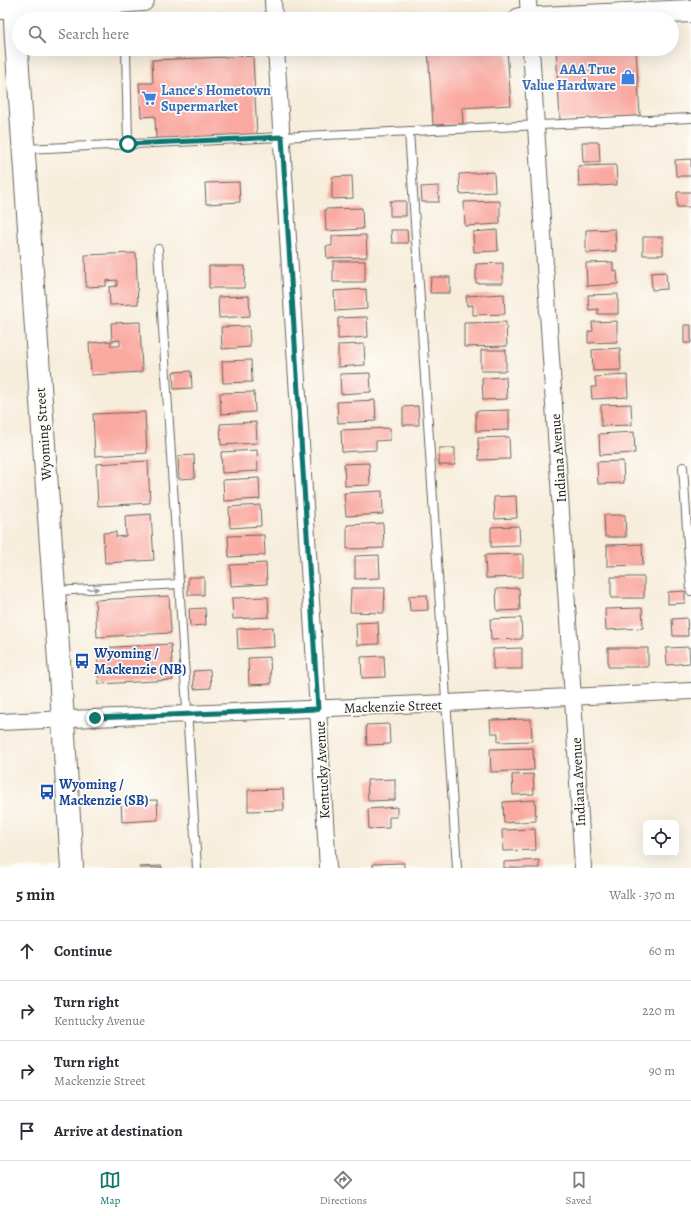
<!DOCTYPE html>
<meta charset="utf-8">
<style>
:root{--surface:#fff;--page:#f2f2f3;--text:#2b2b33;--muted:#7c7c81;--line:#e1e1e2;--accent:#0f766e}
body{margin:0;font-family:Alegreya,serif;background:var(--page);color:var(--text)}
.controls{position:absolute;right:12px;bottom:12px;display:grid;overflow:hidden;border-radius:6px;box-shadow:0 4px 16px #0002}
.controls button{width:36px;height:36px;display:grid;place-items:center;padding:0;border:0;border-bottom:1px solid var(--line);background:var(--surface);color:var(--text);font:20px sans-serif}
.stop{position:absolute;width:12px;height:12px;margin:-9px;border:3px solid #0f766e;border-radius:50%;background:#fff}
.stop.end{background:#0f766e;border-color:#fff;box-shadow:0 1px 4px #0008}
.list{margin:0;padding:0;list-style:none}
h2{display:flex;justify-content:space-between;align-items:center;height:52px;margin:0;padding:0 16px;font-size:17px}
h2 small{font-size:13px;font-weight:400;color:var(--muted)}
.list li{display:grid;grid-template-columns:26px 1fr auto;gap:12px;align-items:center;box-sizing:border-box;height:60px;padding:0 16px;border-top:1px solid var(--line)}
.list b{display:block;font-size:15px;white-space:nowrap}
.list p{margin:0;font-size:13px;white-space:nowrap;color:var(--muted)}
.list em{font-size:13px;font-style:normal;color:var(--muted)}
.icon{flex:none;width:22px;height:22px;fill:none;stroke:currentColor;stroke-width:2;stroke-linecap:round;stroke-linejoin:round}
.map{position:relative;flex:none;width:691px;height:868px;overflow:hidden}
.search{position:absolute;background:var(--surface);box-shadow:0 4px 16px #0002;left:12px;right:12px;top:12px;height:44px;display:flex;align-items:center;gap:10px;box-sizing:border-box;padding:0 14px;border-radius:22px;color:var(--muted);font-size:15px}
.sheet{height:292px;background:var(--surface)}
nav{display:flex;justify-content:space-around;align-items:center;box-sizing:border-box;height:56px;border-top:1px solid var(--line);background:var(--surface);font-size:11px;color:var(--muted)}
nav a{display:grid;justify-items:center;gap:2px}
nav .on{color:var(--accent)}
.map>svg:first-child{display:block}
.building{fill:#f9a9a0}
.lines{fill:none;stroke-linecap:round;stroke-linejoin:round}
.lane-casing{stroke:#69655f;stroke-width:10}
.street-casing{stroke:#69655f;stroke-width:18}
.secondary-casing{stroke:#69655f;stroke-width:24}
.lane{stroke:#fff;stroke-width:8}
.street{stroke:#fff;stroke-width:16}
.secondary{stroke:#fff;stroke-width:22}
.oneway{fill:#999}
.route{stroke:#0f766e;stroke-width:5}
.labels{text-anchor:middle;stroke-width:3.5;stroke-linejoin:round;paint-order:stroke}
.shop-label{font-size:14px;font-weight:bold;fill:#366cbe;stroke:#fdfcf7;text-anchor:end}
.street-label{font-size:14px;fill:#1c1c1c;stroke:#fdfcf7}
.transit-label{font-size:14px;font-weight:bold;fill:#164399;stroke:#fdfcf7;text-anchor:start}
</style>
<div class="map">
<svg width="691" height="868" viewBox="0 0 691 868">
<rect width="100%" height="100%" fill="#fdfcf7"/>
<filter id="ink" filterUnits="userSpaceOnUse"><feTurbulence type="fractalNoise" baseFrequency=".025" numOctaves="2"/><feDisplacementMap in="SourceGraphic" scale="8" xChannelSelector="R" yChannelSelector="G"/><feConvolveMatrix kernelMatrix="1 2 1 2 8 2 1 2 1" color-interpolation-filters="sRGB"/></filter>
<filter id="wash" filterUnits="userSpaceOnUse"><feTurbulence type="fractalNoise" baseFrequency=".012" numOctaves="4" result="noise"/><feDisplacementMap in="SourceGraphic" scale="16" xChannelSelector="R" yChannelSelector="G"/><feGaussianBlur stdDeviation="0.9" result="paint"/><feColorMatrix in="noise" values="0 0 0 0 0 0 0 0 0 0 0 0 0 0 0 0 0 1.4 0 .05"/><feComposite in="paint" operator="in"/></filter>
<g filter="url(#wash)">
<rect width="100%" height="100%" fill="#f7eddb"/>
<g id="blocks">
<path class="building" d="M428,49H507L511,105L462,108L463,124L433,125Z
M556,49H636L640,116L560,120Z
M253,56L257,135L156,139L155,116L141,117L139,83H153L152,60Z
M582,142H599L600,162H583Z
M691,159V176H676L675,160Z
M616,165L617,185L579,187L578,166Z
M494,172L495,192L460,194L459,174Z
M352,176L353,198L332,199V177Z
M239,182L240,202L206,204L205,183Z
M438,186L439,202H422L421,187Z
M677,192H691V207H677Z
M390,201H406V216H390Z
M500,201V224L465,226L464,202Z
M362,208L363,229L326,231L325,209Z
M615,229L616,251L586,253V230Z
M391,230H407L408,243H392Z
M497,230L498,251L474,252L473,232Z
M366,235L367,257L327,258L326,246H332V236Z
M643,237H663V255H643Z
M136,253L138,304L110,305L109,287L117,286V280L106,281V286L86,287L85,255Z
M333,261H365V282H333Z
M613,262V271H617L618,284L587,286L586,263Z
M503,263V283H476V264Z
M209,266H245L244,288H209Z
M666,272L667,289L652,290L651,273Z
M431,277H450V293H430Z
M366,289L367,309L335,311L334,291Z
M504,294L505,314L473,315V305L467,306L466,296Z
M618,294V314H598V309L589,310L588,295Z
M249,296L250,316L219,318L218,297Z
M367,317L368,337L338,339V318Z
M617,321V342L588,343V332L593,331L592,322Z
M140,322L142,372L91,375L89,343L111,341V346H120V340L112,341L111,323Z
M506,322L507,346L464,347V323Z
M684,325H691V343H684Z
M249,326L250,347L222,349L221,327Z
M364,344L365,365L338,367V345Z
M620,348L621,370L593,371L592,350Z
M481,350H506V371H481Z
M251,360L252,382L223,383L222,361Z
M191,371L192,388L174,389L173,372Z
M370,373L371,392L341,394L340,374Z
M627,375L628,397L592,399L591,387H596L595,377Z
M506,377L507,399L483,400L482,378Z
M254,392L255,412L221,414L220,393Z
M375,400L376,421L338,423L337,402Z
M631,404L632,425L601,426V405Z
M418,406L419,425H403V407Z
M509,410V430L476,431V411Z
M145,412L147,453L95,456L93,414Z
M256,422L257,443L221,445L220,424Z
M390,428V440L376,441V450L342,452L341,430Z
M634,432L635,453L600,455L599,434Z
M509,437L510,459L479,460L478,438Z
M439,448H455V465H439Z
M257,450L258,471L222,473L221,452Z
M194,455L195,478L179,479L178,456Z
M148,461L150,503L98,506L96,464Z
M623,461L624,483L598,484L597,462Z
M369,463L370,485L345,486L344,464Z
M259,478L260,499L224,501L223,480Z
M382,491L383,514L346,516L344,493Z
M516,496L517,518L495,519L494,497Z
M260,505L261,526L230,528L229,507Z
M151,514L154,560L105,563L103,533L116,532V537L126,536L125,516Z
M604,515H625L626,537H605Z
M383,523L384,548L347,549V525Z
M519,526L520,546L491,547V527Z
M264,535L265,555L229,557L228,536Z
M642,544L643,565L607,566V545Z
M523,554V577L486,578L485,555Z
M379,555L380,578L355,579V556Z
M266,563L267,584L231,586L230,565Z
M188,577H204V595H188Z
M611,577H644V598H611Z
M351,588H385L384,613L350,612Z
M519,588L520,610L497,611L496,589Z
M685,591V603L668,604V592Z
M427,595L428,610L410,611L409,596Z
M169,596L171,633L97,637L95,600Z
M268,597L269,617L233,619L232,598Z
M205,608L206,625L190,626L189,609Z
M642,608L643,628L606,630L605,609Z
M521,618L522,639L491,640L490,619Z
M687,618L688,636H673L672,619Z
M378,622L379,644L357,645L356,623Z
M273,627L274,647L238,649L237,629Z
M171,644L173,680L99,684L97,648Z
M689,647L690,663L667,665L666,648Z
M522,648V669H493V649Z
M608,648H648V667H608Z
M384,656L385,677L362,678L361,657Z
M270,657L271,684L249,685L248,658Z
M210,670L211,688L194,689L193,671Z
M531,719L532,741L498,742V733H491L490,720Z
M389,724L390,744L367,745L366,725Z
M533,748L534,770L491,772L490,749Z
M533,774L534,794L513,795L512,775Z
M395,779V800L368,801L367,780Z
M283,789L284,810L248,811V790Z
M157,800L158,820L122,822L121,801Z
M535,800L536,821L504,823L503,802Z
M397,807V817H389V828L369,829L368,809Z
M535,829L536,850L503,851L502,830Z
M539,860V868H504V862Z
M404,863V868H373V864Z
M162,866V868H139V867Z"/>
</g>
</g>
<g filter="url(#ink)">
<use href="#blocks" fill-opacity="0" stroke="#69655f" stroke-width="1"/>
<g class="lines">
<g class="lane-casing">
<path id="lane" d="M126,49L128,144
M409,131L457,868
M25,149L691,118
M158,249L197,868
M683,467L691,591
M55,591L179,584"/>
</g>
<g class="street-casing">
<path id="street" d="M273,0L274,19
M528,0L529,19
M276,49L328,868
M531,49L573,698L583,868
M0,722L446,703L691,691"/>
</g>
<g class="secondary-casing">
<path id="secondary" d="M14,0L16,40L63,719L72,868
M0,8L77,5L143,0
M520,19L691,11"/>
</g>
<use href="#lane" class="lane"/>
<use href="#street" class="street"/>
<use href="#secondary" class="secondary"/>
</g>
<defs><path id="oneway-solid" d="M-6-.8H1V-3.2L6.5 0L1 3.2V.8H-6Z"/></defs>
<use class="oneway" href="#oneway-solid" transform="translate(93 589) rotate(-3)"/>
</g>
<g class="lines" filter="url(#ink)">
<path class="route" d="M95,718L318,709L282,137L128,144"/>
</g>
<defs>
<g id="shop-bare" transform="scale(1.2)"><path d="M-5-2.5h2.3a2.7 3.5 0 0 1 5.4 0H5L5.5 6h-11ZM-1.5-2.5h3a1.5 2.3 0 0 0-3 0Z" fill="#3f7fe0" stroke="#fdfcf7" stroke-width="2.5" paint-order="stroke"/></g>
<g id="supermarket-bare" transform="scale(1.2)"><path d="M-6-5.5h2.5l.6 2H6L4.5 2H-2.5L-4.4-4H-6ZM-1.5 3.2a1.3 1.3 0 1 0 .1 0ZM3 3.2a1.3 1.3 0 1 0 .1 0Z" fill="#3f7fe0" stroke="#fdfcf7" stroke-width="2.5" paint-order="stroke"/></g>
<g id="bus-bare" transform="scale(1.2)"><path d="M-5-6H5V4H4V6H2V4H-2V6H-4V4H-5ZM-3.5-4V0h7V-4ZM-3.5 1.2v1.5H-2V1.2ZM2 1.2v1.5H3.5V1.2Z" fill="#1a4fb4" stroke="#fdfcf7" stroke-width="2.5" paint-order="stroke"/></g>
</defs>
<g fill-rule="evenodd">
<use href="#shop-bare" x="628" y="77"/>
<use href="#supermarket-bare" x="149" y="98"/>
<use href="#bus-bare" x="82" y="661"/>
<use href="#bus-bare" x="47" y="792"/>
</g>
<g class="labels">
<g class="shop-label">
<text x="616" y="74">AAA True<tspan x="616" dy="16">Value Hardware</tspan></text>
<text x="161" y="95" text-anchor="start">Lance's Hometown<tspan x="161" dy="16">Supermarket</tspan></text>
</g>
<g class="street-label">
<text transform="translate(43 434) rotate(-94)" y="5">Wyoming Street</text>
<text transform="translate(558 458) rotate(-94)" y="5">Indiana Avenue</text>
<text transform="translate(393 706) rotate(-2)" y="5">Mackenzie Street</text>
<text transform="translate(322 770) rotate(-93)" y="5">Kentucky Avenue</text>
<text transform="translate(578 782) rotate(-93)" y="5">Indiana Avenue</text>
</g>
<g class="transit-label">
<text x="94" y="658">Wyoming /<tspan x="94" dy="16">Mackenzie (NB)</tspan></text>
<text x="59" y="789">Wyoming /<tspan x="59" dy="16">Mackenzie (SB)</tspan></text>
</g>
</g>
</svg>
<div class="controls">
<button><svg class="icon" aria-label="locate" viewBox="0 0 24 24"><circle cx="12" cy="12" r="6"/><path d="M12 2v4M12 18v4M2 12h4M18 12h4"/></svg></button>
</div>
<div class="stop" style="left:128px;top:144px"></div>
<div class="stop end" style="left:95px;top:718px"></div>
<div class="search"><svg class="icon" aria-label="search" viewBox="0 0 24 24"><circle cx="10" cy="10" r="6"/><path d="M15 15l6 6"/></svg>Search here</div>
</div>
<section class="sheet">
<h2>5 min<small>Walk · 370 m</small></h2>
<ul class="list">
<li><svg class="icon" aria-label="ahead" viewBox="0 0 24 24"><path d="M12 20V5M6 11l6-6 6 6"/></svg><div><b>Continue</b></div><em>60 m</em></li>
<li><svg class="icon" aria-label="right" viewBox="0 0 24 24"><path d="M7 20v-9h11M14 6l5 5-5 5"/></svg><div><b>Turn right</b><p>Kentucky Avenue</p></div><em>220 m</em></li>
<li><svg class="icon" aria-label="right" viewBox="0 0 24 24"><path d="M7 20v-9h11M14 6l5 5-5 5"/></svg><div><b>Turn right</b><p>Mackenzie Street</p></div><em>90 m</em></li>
<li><svg class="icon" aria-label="arrive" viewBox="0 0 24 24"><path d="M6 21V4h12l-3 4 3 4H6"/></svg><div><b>Arrive at destination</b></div></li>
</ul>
</section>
<nav>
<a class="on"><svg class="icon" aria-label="map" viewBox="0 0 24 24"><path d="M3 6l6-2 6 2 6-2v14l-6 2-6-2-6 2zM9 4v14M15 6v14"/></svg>Map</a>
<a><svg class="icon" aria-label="directions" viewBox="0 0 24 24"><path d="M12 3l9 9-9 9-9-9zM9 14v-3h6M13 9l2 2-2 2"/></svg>Directions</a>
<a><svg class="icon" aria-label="saved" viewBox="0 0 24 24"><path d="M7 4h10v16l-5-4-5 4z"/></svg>Saved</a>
</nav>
